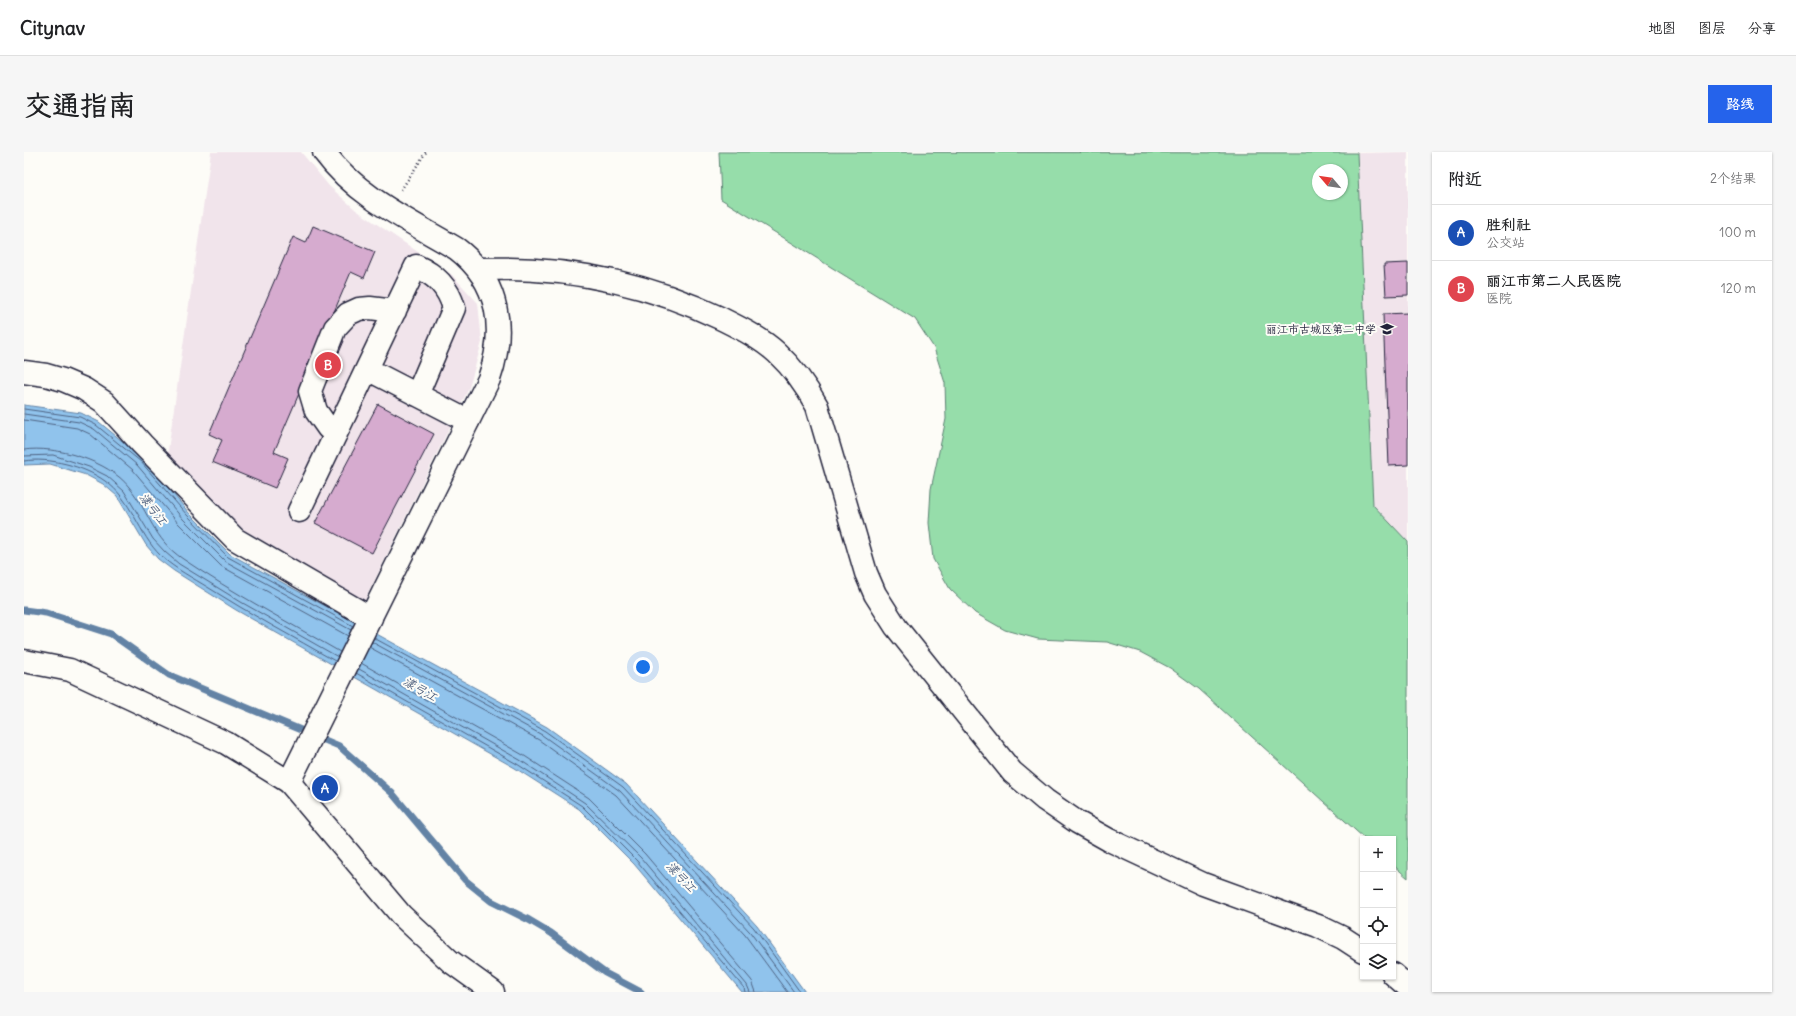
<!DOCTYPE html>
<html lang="zh">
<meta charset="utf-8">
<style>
:root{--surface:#fff;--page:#f6f6f6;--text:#202124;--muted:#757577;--line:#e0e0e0;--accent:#2563eb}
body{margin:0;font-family:Delius,"LXGW WenKai TC",sans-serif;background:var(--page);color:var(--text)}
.controls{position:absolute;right:12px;bottom:12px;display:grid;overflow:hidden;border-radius:0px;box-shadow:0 1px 3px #0004}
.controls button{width:36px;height:36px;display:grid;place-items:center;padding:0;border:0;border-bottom:1px solid var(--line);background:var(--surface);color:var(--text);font:20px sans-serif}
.compass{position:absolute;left:1288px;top:12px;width:36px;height:36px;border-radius:50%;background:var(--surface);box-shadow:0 1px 3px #0004;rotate:299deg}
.you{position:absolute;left:619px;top:515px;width:14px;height:14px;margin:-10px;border:3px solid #fff;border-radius:50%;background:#1a73e8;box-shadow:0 0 0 6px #1a73e833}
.badge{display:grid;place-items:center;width:26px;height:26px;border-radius:50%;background:var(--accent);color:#fff;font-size:13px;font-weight:700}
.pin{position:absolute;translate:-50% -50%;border:2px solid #fff;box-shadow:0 1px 4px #0006}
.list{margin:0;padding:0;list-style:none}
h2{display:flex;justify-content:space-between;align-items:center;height:52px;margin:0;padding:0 16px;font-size:17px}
h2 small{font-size:13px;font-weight:400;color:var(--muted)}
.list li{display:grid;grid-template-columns:26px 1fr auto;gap:12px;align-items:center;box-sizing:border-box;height:56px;padding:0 16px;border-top:1px solid var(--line)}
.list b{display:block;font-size:15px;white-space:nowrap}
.list p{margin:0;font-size:13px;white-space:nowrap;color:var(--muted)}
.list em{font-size:13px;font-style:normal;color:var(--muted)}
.icon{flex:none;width:22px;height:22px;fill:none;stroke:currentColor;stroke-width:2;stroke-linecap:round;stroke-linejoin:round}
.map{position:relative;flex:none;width:1384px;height:840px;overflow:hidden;border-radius:0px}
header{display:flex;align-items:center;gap:24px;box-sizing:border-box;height:56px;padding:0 20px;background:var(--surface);border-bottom:1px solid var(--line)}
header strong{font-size:19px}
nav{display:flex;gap:22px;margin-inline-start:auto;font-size:14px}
.intro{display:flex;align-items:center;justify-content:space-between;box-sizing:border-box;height:96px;padding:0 24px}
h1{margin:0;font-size:28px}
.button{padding:10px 18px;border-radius:0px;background:var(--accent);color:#fff;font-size:14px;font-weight:700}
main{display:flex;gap:24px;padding:0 24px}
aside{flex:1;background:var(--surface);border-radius:0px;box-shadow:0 1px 3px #0004}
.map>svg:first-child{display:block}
.built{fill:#f1e4eb}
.green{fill:#96ddaa;stroke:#5c8072;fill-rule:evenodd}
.water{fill:#90c3ec;stroke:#6483a5}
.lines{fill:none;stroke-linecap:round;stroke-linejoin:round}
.shore{stroke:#4e6282;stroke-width:1}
.stream{stroke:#6483a5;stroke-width:7}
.building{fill:#d6abcf;stroke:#22223b}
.minor-casing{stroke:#22223b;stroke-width:25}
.major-casing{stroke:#22223b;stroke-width:25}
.path{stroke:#22223b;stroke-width:2.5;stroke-dasharray:1 3;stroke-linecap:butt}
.minor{stroke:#fdfcf7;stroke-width:22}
.major{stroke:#fdfcf7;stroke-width:22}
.labels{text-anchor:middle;stroke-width:4;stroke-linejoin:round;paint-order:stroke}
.poi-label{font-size:11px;fill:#22223b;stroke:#fdfcf7;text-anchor:end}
.water-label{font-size:12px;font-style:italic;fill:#485a79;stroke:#fdfcf7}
</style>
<header>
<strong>Citynav</strong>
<nav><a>地图</a><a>图层</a><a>分享</a></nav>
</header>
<div class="intro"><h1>交通指南</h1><a class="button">路线</a></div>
<main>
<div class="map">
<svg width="1384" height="840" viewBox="0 0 1384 840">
<rect width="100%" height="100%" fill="#fdfcf7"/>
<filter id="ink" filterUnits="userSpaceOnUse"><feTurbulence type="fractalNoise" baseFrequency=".025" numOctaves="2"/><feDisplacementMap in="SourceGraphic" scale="8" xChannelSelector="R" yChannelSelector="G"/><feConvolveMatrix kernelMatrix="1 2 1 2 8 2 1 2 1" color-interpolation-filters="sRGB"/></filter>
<g filter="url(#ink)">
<path class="built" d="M187,0H277L305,34L332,58L428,123L454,151L458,190L445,236L338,454L233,396L142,312Z
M1384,0V390L1349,353L1333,1Z"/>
<path class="green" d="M695,0L1333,1L1349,353L1384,390V726L1369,713V687H1341L1175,537L1146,516L1116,500L1083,490L1014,487L981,478L951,461L926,437L909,407L905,371L907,337L922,267L921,231L910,196L891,167L697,47ZM1294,18H1318V42H1294Z"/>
<path class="water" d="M0,253L57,261L75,270L120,307L165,361L206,402L523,575L602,632L733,774L781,840H718L610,712L555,657L491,616L212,458L150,419L134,407L122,393L93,344L79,332L62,323L26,312L0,313Z"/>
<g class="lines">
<path class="shore" d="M0,257L56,265L72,273L117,310L163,363L204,405L329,474
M0,262L55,270L70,277L113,313L159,367L201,409L327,478
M0,268L53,276L66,282L109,318L154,371L197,414L324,484
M0,298C31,293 85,309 105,335C126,361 129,387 159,407C209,441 264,470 316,500
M0,304L29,303L65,315L83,324L100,339L129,387L141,400L155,412L217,450L314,505
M0,309C25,305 60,314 81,329C108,347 114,382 137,404C151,417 169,426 185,436C226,462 269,485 311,509
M350,486L521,579L599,635L730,776L776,840
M348,490L518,583L596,639L726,780L770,840
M345,495L515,588L592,643L721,783L763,840
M337,511L499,603L565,646L621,702L728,829L732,840
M335,517L496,608L561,651L617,706L723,833L726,840
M332,521L493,612L558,654L613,709L720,836L721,840"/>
<path class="stream" d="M0,458L22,461L87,482L145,523L315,594L368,641L441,728L467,749L505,768L527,781L581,821L617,840"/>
</g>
<path class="building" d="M289,74L351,100L340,126L327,120L301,181L320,189L302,231L283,223L250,300L264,306L251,336L188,310L198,288L185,282L269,85L282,91Z
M1384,111V143L1362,144L1360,112Z
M1384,161V313L1365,314L1359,162Z
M354,252L410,282L348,401L291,371Z"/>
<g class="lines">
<g class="minor-casing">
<path id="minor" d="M455,117C538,114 621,130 696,166C716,176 737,186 753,201C770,217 782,234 793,254L842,421L851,442L872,475L988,620L1021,648L1053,670L1085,688L1179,732L1294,774L1319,786L1339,799
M343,217L444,269
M0,220L22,223L39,228L60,237L80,250L118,292L211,387L347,466
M312,282L304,276L292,259L286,239L311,176L324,162L335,157L346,156L371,159
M275,359L392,114C412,123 424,135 430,156L393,243
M0,509L46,518L202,591L265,630
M1369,822L1384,835"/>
</g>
<g class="major-casing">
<path id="major" d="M300,0C333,45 386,69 433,97C476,130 482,178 465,227L265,630L377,763L426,809L469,840"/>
</g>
<path class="path" d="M377,38L402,0"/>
<use href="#minor" class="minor"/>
<use href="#major" class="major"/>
</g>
</g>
<defs>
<g id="school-bare" transform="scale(1.08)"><path d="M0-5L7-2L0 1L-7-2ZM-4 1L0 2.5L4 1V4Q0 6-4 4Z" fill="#22223b" stroke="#fdfcf7" stroke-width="2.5" paint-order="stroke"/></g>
</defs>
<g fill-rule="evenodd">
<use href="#school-bare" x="1363" y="177"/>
</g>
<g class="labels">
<g class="poi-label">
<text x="1352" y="181">丽江市古城区第二中学</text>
</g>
<g class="water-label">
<text transform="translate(129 357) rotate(53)" y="4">漾弓江</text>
<text transform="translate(396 537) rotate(30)" y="4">漾弓江</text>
<text transform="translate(657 725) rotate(47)" y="4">漾弓江</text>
</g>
</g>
</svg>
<div class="controls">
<button>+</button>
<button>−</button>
<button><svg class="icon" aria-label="locate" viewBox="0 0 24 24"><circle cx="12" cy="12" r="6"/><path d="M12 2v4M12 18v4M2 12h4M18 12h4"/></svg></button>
<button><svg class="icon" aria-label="layers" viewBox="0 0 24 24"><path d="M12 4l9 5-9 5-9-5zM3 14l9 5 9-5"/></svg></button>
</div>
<svg class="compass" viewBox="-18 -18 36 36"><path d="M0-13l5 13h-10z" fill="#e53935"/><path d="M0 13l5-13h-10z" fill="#757577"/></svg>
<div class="you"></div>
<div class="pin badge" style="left:301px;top:636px;background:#1a4fb4">A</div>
<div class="pin badge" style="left:304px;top:213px;background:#e0444e">B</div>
</div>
<aside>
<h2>附近<small>2个结果</small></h2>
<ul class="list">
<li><span class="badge" style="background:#1a4fb4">A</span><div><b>胜利社</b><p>公交站</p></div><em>100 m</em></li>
<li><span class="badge" style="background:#e0444e">B</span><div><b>丽江市第二人民医院</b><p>医院</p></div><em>120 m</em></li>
</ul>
</aside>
</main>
